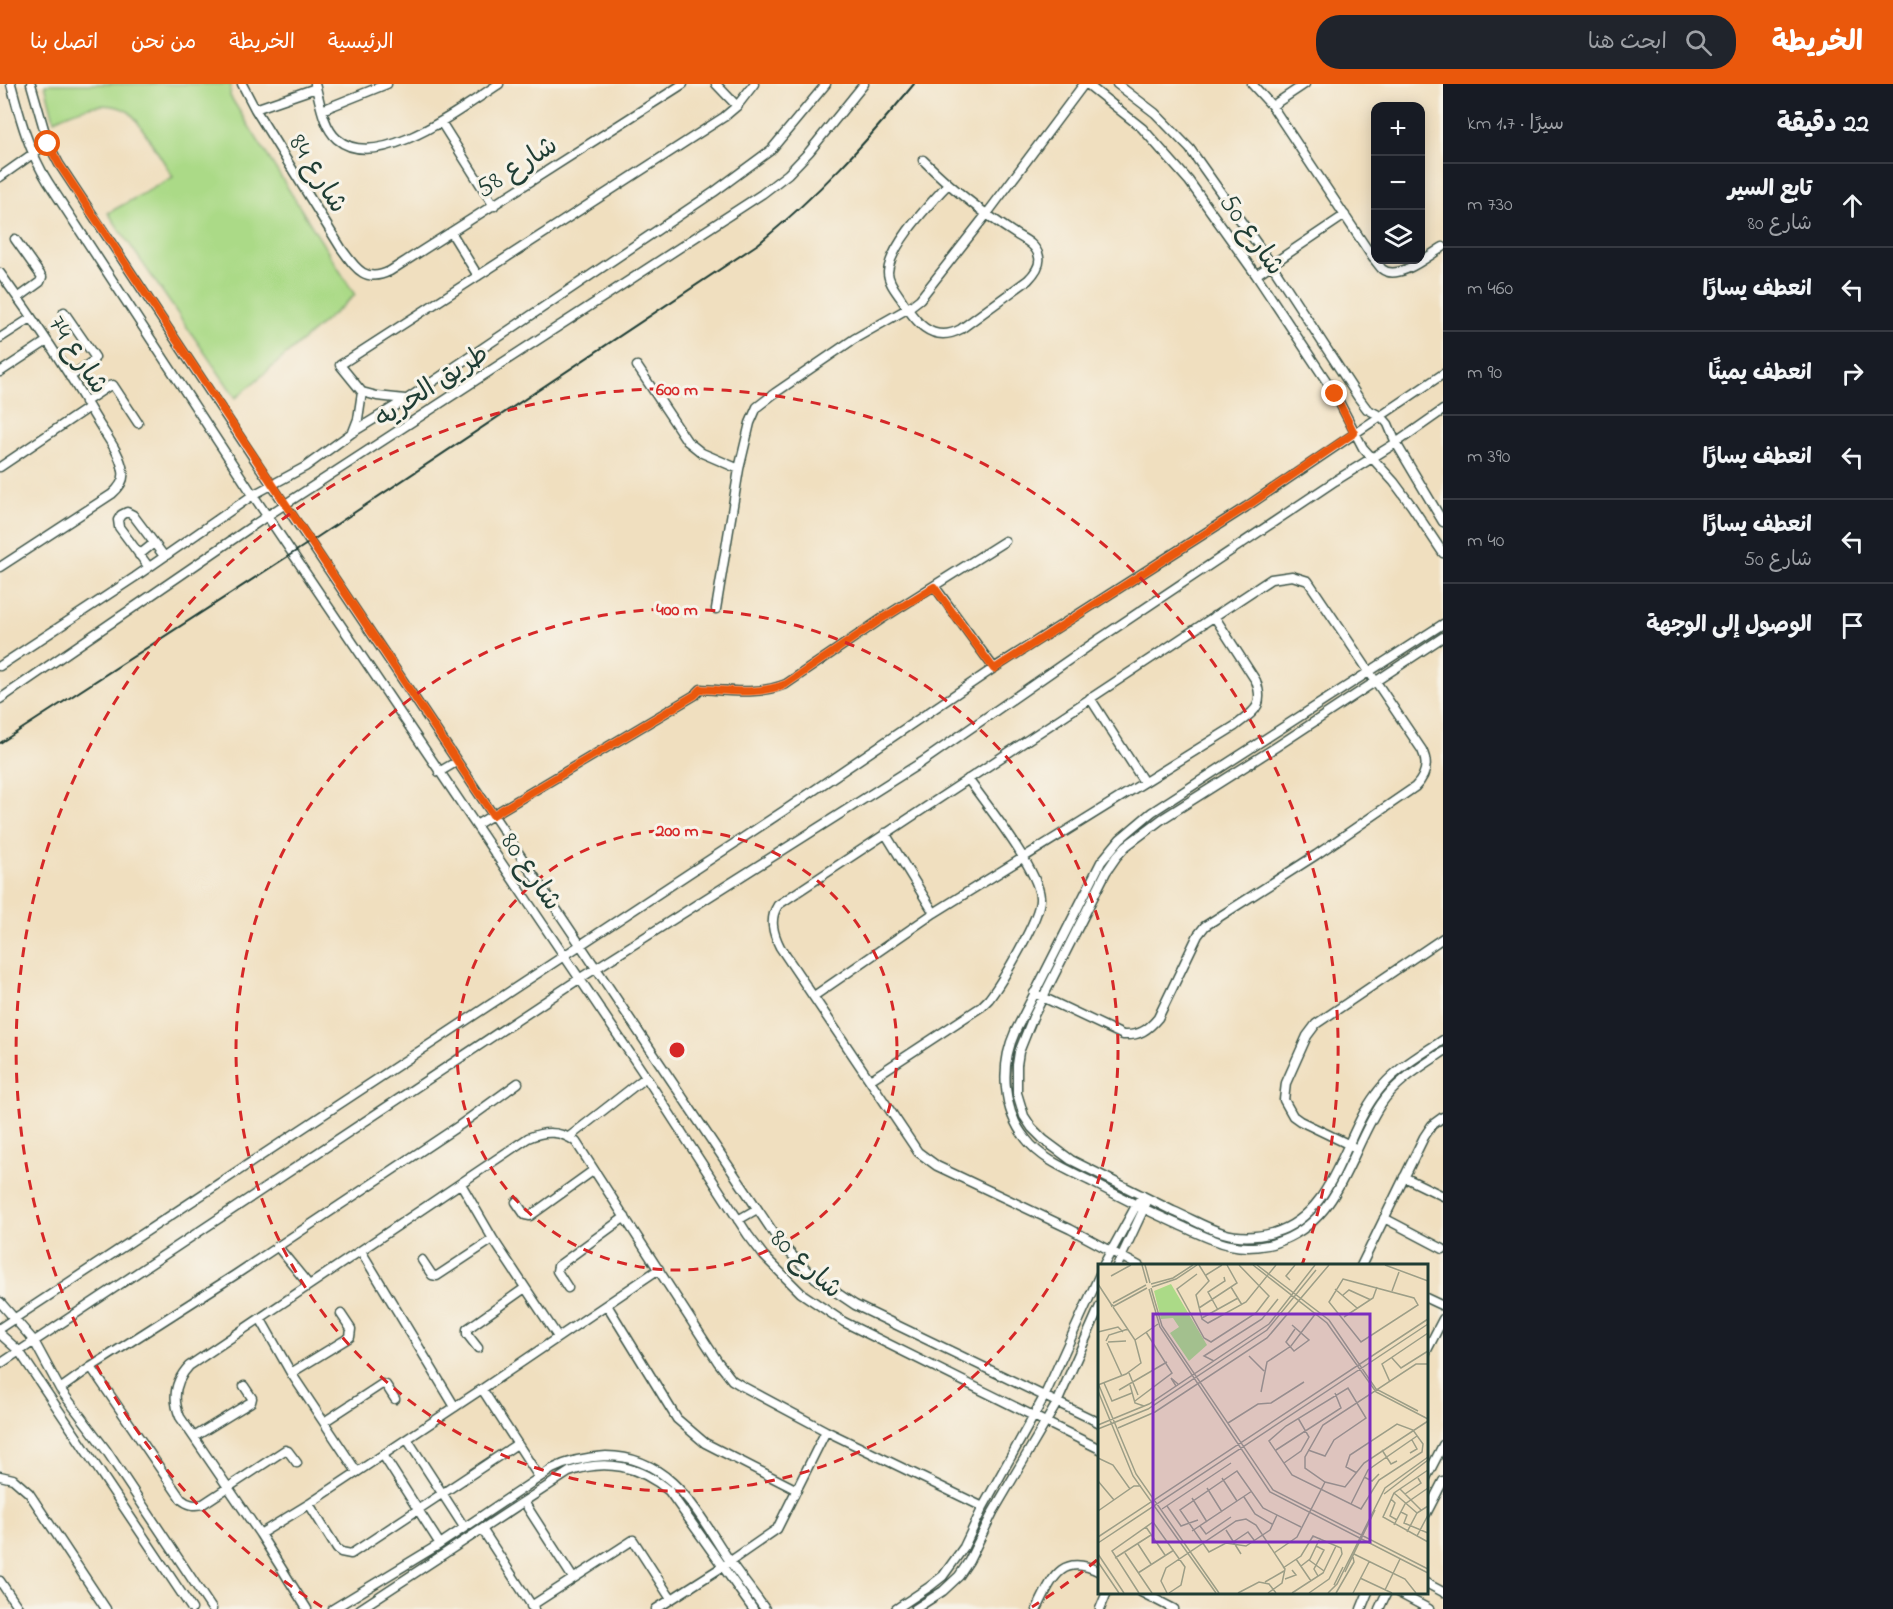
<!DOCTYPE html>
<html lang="ar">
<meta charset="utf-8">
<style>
:root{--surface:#171b24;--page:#20242c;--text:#f1f3f6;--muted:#9ea1a6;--line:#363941;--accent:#ea580c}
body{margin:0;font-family:"Indie Flower","Playpen Sans Arabic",sans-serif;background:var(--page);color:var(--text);direction:rtl}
.controls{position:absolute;right:18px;top:18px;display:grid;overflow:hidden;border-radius:12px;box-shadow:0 3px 15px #0003}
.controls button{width:54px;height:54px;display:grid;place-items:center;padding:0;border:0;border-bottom:2px solid var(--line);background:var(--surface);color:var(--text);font:30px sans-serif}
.stop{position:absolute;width:18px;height:18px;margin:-14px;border:4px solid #ea580c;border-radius:50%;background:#fff}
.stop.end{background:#ea580c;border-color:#fff;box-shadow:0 2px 6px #0008}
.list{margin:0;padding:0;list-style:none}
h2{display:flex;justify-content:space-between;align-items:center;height:78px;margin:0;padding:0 24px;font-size:26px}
h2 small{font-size:20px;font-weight:400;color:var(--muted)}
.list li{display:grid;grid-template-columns:39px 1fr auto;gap:18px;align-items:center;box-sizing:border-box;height:84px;padding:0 24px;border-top:2px solid var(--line)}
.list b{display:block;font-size:22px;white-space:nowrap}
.list p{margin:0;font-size:20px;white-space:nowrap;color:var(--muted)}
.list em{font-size:20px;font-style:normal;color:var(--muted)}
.icon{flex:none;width:33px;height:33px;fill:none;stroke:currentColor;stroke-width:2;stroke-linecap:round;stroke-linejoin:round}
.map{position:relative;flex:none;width:1443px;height:1525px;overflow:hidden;direction:ltr}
header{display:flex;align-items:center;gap:36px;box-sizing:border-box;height:84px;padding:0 30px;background:var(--accent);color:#fff}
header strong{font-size:28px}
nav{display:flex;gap:33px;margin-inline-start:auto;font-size:21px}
.search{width:420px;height:54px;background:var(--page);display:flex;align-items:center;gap:15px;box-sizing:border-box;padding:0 21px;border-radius:24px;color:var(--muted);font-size:22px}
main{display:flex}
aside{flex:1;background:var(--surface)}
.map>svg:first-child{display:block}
.green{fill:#abda87;stroke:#658c5e;stroke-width:1.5}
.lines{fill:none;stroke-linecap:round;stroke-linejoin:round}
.minor-casing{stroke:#3e5549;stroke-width:11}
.minor{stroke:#fff;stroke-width:8}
.rail{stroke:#1f3d34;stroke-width:2}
.route{stroke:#ea580c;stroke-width:8}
.ring{fill:none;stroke:#d62828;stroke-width:3;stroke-dasharray:10 8}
.labels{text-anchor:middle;stroke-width:6;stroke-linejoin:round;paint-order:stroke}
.street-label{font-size:27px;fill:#1f3d34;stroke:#f7f3e8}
.inset-road{fill:none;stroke:#9c9e87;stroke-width:1.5}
.view{fill:#7b2cbf;fill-opacity:0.15;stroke:#7b2cbf;stroke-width:3}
.inset-edge{fill:none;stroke:#1f3d34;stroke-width:3}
.centre{fill:#d62828;stroke:#f7f3e8;stroke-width:3}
.ring-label{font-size:18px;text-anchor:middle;font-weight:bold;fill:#d62828;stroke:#f7f3e8;stroke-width:6;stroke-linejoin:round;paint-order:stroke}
</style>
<header>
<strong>الخريطة</strong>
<div class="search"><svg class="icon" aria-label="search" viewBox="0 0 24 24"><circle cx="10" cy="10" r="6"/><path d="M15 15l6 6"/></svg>ابحث هنا</div>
<nav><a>الرئيسية</a><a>الخريطة</a><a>من نحن</a><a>اتصل بنا</a></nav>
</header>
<main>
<aside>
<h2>22 دقيقة<small>سيرًا · 1.7 km</small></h2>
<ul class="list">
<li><svg class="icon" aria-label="ahead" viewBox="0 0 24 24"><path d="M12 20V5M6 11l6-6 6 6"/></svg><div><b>تابع السير</b><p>شارع 80</p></div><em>730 m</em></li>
<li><svg class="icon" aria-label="left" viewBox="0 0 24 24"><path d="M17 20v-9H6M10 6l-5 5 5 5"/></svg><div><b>انعطف يسارًا</b></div><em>460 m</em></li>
<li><svg class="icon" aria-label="right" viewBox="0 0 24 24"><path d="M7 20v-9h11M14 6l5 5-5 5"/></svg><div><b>انعطف يمينًا</b></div><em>90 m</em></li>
<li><svg class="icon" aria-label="left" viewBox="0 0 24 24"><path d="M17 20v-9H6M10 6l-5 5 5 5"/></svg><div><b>انعطف يسارًا</b></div><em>390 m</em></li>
<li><svg class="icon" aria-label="left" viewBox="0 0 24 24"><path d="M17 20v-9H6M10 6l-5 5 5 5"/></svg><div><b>انعطف يسارًا</b><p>شارع 50</p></div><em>40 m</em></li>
<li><svg class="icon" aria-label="arrive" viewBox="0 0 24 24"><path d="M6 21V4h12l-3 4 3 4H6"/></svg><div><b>الوصول إلى الوجهة</b></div></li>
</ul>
</aside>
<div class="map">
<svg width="1443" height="1525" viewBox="0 0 1443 1525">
<rect width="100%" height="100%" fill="#f7f3e8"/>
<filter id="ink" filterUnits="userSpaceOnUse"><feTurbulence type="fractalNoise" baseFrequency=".0167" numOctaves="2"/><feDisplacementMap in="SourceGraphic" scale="12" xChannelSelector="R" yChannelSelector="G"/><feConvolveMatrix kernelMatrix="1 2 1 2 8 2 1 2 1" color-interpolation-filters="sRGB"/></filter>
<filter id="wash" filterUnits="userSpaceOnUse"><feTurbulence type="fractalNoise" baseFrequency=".008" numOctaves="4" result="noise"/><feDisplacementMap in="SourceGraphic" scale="24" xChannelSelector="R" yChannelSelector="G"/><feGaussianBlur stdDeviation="1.35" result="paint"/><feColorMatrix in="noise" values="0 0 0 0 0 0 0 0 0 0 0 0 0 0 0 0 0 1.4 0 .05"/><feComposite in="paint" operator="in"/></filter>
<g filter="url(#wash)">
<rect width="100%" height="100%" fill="#f0dfbf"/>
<path class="green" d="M45,0H231L230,12L355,211L236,314L108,129L173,93C166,82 137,33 129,28C106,13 75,26 54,36Z"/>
</g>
<g filter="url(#ink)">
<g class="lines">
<g class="minor-casing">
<path id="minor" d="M11,0C20,34 29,68 48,98L253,411L646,993L748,1151L764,1172L801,1209L844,1238L1100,1365
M31,0L48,59L59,80L271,400L781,1160L815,1194L855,1221L1100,1339
M242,0L255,25L341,164C355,183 364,200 390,187L683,0
M315,0C320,17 323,43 337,55C378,90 464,22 499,0
M716,0L737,22
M1087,0L1142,44L1189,97L1256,191L1335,310L1363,364L1394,398L1411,421L1443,469
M1117,0L1155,29L1190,65L1272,181L1358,313L1367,325L1382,333L1388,340L1396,359L1443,438
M1252,0L1272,22L1373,174C1376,177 1379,182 1382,185C1398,198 1429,171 1443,163
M1272,22L1305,0
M255,25L316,4
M322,26L387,0
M441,38L494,122
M923,76C952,105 983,129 1017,151C1026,156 1037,162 1039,173C1041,182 1034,190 1028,196L961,245C931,261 914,236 900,213C895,206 888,197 888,188C890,161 930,120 947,101
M0,93L48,59
M451,148L478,192
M15,155L42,193L40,198L18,214
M0,189C35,237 68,287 98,338C107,353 120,369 123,387C125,397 119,404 112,410L0,483
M1256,191L1345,131
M64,228L95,273L93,277L70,293
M0,254L31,234
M637,282L687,357L702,369L739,385
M0,288L47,257
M405,315L377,312L362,308L340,281L724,33L737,22L754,0
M85,318L109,302L113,301L138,339
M353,348L358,335L362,308
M0,383L89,323
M139,471L154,459
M148,482L119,443L118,436L121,431L127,428L133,431L164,472
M935,503L994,584
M716,525L739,385L750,339L757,323L775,309L854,255L907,225L920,215L986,131L1084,0
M1443,540L1152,728L1120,755L1101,778L1015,948C1000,981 1002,1026 1026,1055C1041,1075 1068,1086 1090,1097C1118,1112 1146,1126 1175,1139C1193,1147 1211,1157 1230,1161C1247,1165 1267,1163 1283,1156C1342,1132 1349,1068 1381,1020C1396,997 1421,983 1443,968
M1443,553L1276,663L1162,735L1126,762L1117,772L1106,788L1033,933L1019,968L1017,981V1009L1024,1032L1032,1044L1044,1056L1071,1076C1105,1093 1139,1110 1173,1127C1190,1134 1206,1144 1223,1149C1239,1154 1257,1153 1273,1149C1335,1131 1342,1055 1376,1010C1393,986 1419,972 1443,956
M0,582L135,493L253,411L305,383L353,348L407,315L714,108L771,66L826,0
M1090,614L1144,698
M0,615L267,432L762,110L788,90L809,68L864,0
M439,688L456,678
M476,741L695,611L701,605C731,607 758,611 786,600L883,534L1005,457
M885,749L934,829
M1034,909L1123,951C1139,952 1148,946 1158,934L1198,851L1205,842L1316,771L1415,703C1426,692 1429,680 1422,666L1308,497L1292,492L1271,495L778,821C769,835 773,849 780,863L918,1068L937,1082L1070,1145L1139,1182
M814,912L934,829L1235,642C1254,627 1265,623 1256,597L1214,532
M870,996L981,923L989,915C1001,899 1042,832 1040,813C1038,785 986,720 968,695
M569,1053L646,993
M1352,1062L1300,1037L1293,1032L1284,1016L1286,999L1307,952L1316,940L1443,854
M1404,1093L1443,1112
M461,1100L493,1155L558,1253
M516,1118L525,1131L530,1132L594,1086
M1384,1134L1443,1165
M738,1136L757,1125
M277,1162L309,1201
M361,1167L455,1323
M422,1176L432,1191L437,1192L493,1155
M1103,1182L1142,1111
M1117,1182L1146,1120
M1361,1182L1424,1053L1432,1041L1443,1033
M568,1204L557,1187L558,1182L625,1133
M1426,1214L1443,1222
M0,1218L34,1257L60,1305L106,1366L212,1525
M607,1221L677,1335L705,1359L797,1406
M260,1234L291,1289L357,1388
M0,1244L785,726L994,584L1246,423L1443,290
M0,1250L19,1267L192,1525
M478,1264L467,1250V1245L525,1204
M1426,1268L1443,1235
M0,1280L579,895L922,678L1099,555L1335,397L1396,359L1443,326
M91,1283L181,1415C188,1421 194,1422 203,1420L285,1366L288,1367L297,1379
M291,1289L350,1253L351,1245L341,1230
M60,1305L91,1283L235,1191L460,1041L518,999
M482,1305L539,1393
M324,1338L382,1300L386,1301L395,1315
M194,1353L251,1318L252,1314L244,1302
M407,1355L464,1443
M383,1371L440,1460
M0,1392L13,1395L29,1409L106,1525
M1426,1394L1443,1361
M524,1418L573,1494
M309,1420L337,1465L341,1468L351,1470L517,1360
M1426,1430L1443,1397
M482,1445L534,1525
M260,1450L309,1420L482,1305L659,1185
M0,1497L19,1525
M1426,1499L1443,1508
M1141,1508L1174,1525
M1397,1508L1429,1525
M531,1522L633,1456L671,1515
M307,1525L260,1450L180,1333C172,1314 175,1297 189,1282L528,1054C546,1046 561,1047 576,1058L718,1278L732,1296L742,1302L826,1347L983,1423
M333,1525L440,1460L552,1385C570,1376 586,1373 606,1372C670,1372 696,1426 727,1473C739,1491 753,1508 765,1525
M360,1525L569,1388C605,1374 640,1382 669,1407L753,1525
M656,1525L722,1483L777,1445L826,1347
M896,1525L929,1503L943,1492L964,1463L983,1423L1044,1313L1100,1190
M915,1525L943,1507L959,1492L969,1477L993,1428L1057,1319L1100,1222
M1037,1525C1052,1495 1061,1468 1100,1488
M1100,1525L1107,1508
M1361,1525L1368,1508
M1379,1525L1387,1508"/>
</g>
<use href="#minor" class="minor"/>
<path class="rail" d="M0,659L310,458L758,160C819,110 864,61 914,0"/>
</g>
</g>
<g class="lines" filter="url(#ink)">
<path class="route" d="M48,60L59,80L493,731L695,611L701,605C731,607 758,611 786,600L883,534L934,503L994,585L1246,423L1354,349L1335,310"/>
</g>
<g class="ring">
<circle cx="677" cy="966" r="220"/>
<circle cx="677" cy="966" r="441"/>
<path d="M1097 1476A661 661 0 0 1 1032 1523M322 1523A661 661 0 1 1 1302 1181"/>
</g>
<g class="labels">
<g class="street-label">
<text transform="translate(516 82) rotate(-33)" y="9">شارع 58</text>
<text transform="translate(319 89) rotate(58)" y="9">شارع 84</text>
<text transform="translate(1253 150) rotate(55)" y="9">شارع 50</text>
<text transform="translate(79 270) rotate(57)" y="9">شارع 74</text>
<text transform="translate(431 301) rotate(-33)" y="9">طريق الحريه</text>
<text transform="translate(532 787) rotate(56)" y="9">شارع 80</text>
<text transform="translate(807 1179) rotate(43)" y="9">شارع 80</text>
</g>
</g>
<g transform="translate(1098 1180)">
<rect width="330" height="330" fill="#f0dfbf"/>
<path d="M73,20L109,81L91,97L72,69L81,63L75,54L63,55L56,27Z" fill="#abda87"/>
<path class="inset-road" d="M44,1L49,19M47,1L52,19M101,1L111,17L98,31L104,55L110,59L148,38L178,1M155,1L229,59L278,128L330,155M159,1L231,56L278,125L320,147M287,1L330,17M99,10L79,25L106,74L113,78L158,49L171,32L141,1M108,11L124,1M13,12L33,1M245,15L316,34L320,41L263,78L231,38ZM192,16L188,12L197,1M0,20L13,40M53,20L75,14L95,1M54,23L78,15L99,1M133,23L144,41M53,24L64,62L175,226L330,305M51,25L62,63L172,228L330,309M237,25L259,44M294,27L301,8M245,31L251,26L273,36M15,39L48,21M14,43L13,40L16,42L49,24M101,44L139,19L129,1M120,46L110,28L127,17L126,13M246,53L275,34L279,23M104,54L140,34M194,61L211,76L196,87L188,78L197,65M0,68L20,63L25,68M37,76L60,60M8,77L11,71L30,65M10,78L28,77M9,79L24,112M151,92L166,107M294,94L303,104L330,87M116,97L106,92L164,55L180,35M330,100H318L225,161L207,193V204L227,218L247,223L266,199L330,157M31,109L40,131M292,118L284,100L330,69M0,119L38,210L121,329M6,119L14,137L34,129M0,121L28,110L43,99L37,76L15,43M32,121L37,139L46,142M78,122L73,114L80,120M21,126L69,98M0,127L35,212L118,329M163,128L169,98L193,82L218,49M37,137L74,109L48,68M130,159L160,140L173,139L206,118M0,161L51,140L171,60L217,1M20,164L57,148L169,74L231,1M0,165L50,145L169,66L218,6M178,186L243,144L237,129M210,186L227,192L236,176L268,154L250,124L188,162L171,177L194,211L263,245L281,216L324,188L325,180L315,166L299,160L252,191L248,203L259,209M284,186L293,200L299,197M312,189L319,185L314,176M0,194L15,201L32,225M186,199L203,187L211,173L200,154M330,206L296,229L285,253L330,278M266,213L274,217L281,210M124,214L139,237M0,217L16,236M109,224L124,248M302,225L323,246M296,229L319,249M286,230L330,196M307,230L323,219L320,214M146,233L157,250L174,260M94,234L109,258M293,235L297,239L292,252L299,256M253,240L270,206L319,172M69,242L83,262L100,256M64,245L133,199M0,247L36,222H43M303,248L309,251L306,259L330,269M179,251L172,266L148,282L128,279L111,288L82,246L139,207L165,244L203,263M296,261L307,240L330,224M102,262L108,270L133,253M48,263L67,291M128,266L143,290M94,267L154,227M309,268L319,249L330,242M319,272L330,251M0,273L330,55M135,278L150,268L156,276M0,279L330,60M40,280L53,300M218,282L226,286L216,305L220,312M27,289L54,329M176,289L199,273L227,218M0,290L26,329M256,290L307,315L318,329M17,294L53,271M198,295L213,317M211,296L226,307M0,298L21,329M203,302L212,295L222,274M185,304L203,292L215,272L243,284L244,290L231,315L211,329M247,308L277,246M40,309L76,286M262,314L294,329M187,315L198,311L194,306M167,318L186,307M236,321L245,303M287,326L302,295M41,329L14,287L55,258L87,303L83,321L71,329M69,329L63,317L68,304L138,257L148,255L158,261L187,305L184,319L170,329M140,329L161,318L171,320L178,329M194,329L225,309L238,282M230,329L239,320L287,224L330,193M238,329L256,298L255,293M255,329L271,298"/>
<path class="view" d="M55,50H272V278H55Z"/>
<rect width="330" height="330" class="inset-edge"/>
</g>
<circle cx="677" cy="966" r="9" class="centre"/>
<g class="ring-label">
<text x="677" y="311">600 m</text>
<text x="677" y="531">400 m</text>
<text x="677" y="752">200 m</text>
</g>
</svg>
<div class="controls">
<button>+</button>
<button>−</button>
<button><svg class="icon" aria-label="layers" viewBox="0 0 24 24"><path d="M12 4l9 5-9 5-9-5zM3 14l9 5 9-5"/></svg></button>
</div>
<div class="stop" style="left:48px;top:60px"></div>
<div class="stop end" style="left:1335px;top:310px"></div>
</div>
</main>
